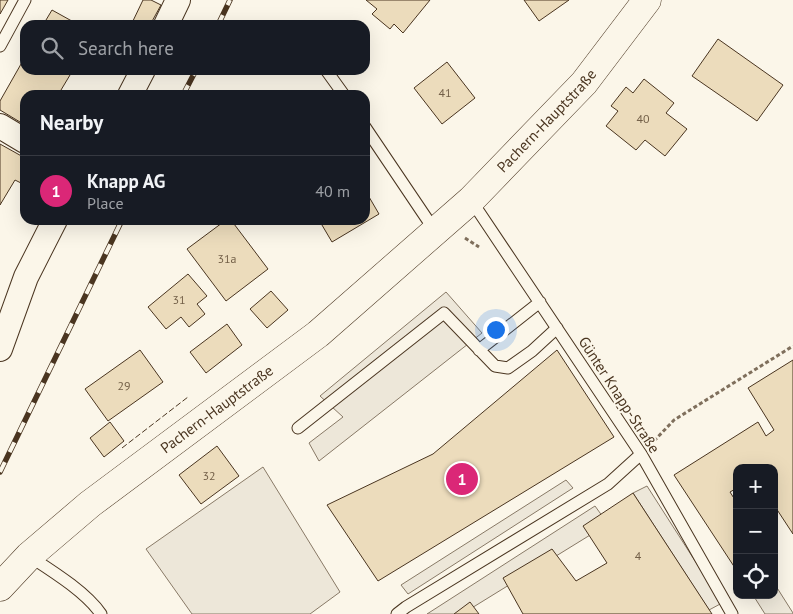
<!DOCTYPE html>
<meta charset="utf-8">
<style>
:root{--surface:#171b24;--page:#242831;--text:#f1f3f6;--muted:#9ea1a6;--line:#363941;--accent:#db2777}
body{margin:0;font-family:"PT Sans",sans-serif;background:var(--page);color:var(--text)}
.controls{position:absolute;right:15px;bottom:15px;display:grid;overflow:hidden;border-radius:10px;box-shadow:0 5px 20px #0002}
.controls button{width:45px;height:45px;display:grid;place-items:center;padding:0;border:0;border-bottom:1px solid var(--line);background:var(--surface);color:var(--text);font:25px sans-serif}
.you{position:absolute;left:495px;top:329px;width:18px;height:18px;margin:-12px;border:4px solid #fff;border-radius:50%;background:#1a73e8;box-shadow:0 0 0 8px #1a73e833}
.badge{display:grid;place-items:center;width:32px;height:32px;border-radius:50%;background:var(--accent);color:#fff;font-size:16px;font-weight:700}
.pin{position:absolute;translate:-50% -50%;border:2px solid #fff;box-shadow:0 1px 5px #0006}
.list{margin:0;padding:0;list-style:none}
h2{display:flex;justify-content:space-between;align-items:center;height:65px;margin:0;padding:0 20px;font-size:21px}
h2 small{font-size:16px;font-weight:400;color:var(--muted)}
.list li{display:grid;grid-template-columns:32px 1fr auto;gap:15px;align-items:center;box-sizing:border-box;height:70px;padding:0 20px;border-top:1px solid var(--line)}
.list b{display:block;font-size:19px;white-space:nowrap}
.list p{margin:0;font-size:16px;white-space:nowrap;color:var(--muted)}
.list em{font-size:16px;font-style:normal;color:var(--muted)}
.icon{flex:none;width:28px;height:28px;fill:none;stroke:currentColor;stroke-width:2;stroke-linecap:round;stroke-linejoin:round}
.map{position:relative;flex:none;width:793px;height:614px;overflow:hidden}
.search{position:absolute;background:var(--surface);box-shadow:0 5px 20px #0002;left:20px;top:20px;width:350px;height:55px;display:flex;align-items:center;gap:12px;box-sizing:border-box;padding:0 18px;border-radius:15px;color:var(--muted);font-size:19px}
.panel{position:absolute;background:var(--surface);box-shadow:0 5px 20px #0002;left:20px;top:90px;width:350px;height:135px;border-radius:15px}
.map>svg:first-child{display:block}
.parking{fill:#ede7d9;stroke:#887966}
.building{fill:#ecdcbc;stroke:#4a3520}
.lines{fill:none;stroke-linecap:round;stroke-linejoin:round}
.service-casing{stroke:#4a3520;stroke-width:13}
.minor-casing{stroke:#4a3520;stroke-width:26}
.secondary-casing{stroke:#4a3520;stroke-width:29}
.path{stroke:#7f6f5c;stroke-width:3;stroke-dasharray:4 2.5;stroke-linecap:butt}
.service{stroke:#fbf6e9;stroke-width:11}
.minor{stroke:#fbf6e9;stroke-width:24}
.secondary{stroke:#fbf6e9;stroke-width:28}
.rail-casing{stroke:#4a3520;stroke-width:5.5}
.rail{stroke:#fbf6e9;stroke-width:4;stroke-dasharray:11;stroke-linecap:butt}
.fence{stroke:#4a3520;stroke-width:1;stroke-dasharray:6 2.5;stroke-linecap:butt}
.labels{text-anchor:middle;stroke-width:4;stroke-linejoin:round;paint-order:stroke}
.number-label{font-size:12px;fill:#725f47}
.street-label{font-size:15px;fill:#4a3520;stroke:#fbf6e9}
</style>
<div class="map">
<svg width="793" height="614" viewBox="0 0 793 614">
<rect width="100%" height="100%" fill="#fbf6e9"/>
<path class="parking" d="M446,292L482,333L319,461L309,443L343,417L320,396Z
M263,467L340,592L310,614H192L146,549Z
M566,480L573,488L408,594L401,585Z
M647,486L722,603L709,610L633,493Z
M595,506L608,524L462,614H427Z
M774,583L793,613V614H765L753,595H774Z"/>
<path class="building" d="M0,0H8L0,14Z
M143,0H151L161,5L150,25H131Z
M366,0H430L403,33L394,24L390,29L372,14L377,9Z
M524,0H569L539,21Z
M52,10L79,25H43Z
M718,39L783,85L757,121L692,76Z
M25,57V70H73L58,95H25V125L0,110V101Z
M447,62L475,98L442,124L414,88Z
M644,79L674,103L666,113L687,129L665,156L645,140L636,150L606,126L618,111L611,106L626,87L633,93Z
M0,144L25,158V185L15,180L0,205Z
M365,190L379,214L332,242L319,220H365Z
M226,220H231L268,269L226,301L187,249Z
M188,274L207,296L197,304L205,314L189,327L181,317L166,329L148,307Z
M271,291L288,310L267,328L250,309Z
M227,324L242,345L206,373L190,352Z
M140,350L163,382L108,421L85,389Z
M557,350L614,437L378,581L327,505L433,454Z
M793,360V534L774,505V468H737V488L730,492L737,503V571L674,475L758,422L766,436L774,430L748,388Z
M110,422L124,441L104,457L90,438Z
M217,446L239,476L201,504L179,475Z
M633,493L712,614H523L503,578L552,549L576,581L607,563L583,526Z
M470,602L479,614H454Z"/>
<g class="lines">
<g class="service-casing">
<path id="service" d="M0,46L25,0
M326,70L344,95
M365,127L435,231
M471,200L641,454L732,614
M479,350L540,302
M298,428L444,313L495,366L508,368L532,351L557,328
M29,556C52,571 86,592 101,614
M397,614L406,607L608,484L641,454"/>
</g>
<g class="minor-casing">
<path id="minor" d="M166,25L178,0
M130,95L143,70
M0,126L25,141
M0,349L26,277L55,220"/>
</g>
<g class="secondary-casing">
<g id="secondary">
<path id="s1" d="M0,587L29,556L90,504L318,334L471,200L584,83L647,0"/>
</g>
</g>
<path class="path" d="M465,238L479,247
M654,441L674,420L793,346"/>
<use href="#service" class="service"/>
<use href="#minor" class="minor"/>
<use href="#secondary" class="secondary"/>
<g class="rail-casing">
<path id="rail" d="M218,25L230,0
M183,95L196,70
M0,472L122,220"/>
</g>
<use href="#rail" class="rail"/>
<path class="fence" d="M122,448L188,397"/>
</g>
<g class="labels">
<g class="number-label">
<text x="445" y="97">41</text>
<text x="643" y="123">40</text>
<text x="227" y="263">31a</text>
<text x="179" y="304">31</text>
<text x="124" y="390">29</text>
<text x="209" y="480">32</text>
<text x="638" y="560">4</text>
</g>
<g class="street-label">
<text dy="5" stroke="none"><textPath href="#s1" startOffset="720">Pachern-Hauptstraße</textPath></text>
<text transform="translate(619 395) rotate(57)" y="5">Günter Knapp-Straße</text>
<text dy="5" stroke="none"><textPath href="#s1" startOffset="281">Pachern-Hauptstraße</textPath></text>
</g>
</g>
</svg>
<div class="controls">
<button>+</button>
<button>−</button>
<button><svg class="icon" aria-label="locate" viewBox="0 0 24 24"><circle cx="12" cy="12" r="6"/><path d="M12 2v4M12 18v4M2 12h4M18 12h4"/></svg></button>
</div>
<div class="you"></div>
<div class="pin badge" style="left:462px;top:479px">1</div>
<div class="search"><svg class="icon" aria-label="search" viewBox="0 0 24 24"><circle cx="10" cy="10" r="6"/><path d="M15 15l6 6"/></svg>Search here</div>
<section class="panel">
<h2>Nearby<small></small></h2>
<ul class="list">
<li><span class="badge">1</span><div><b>Knapp AG</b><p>Place</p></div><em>40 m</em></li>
</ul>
</section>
</div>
